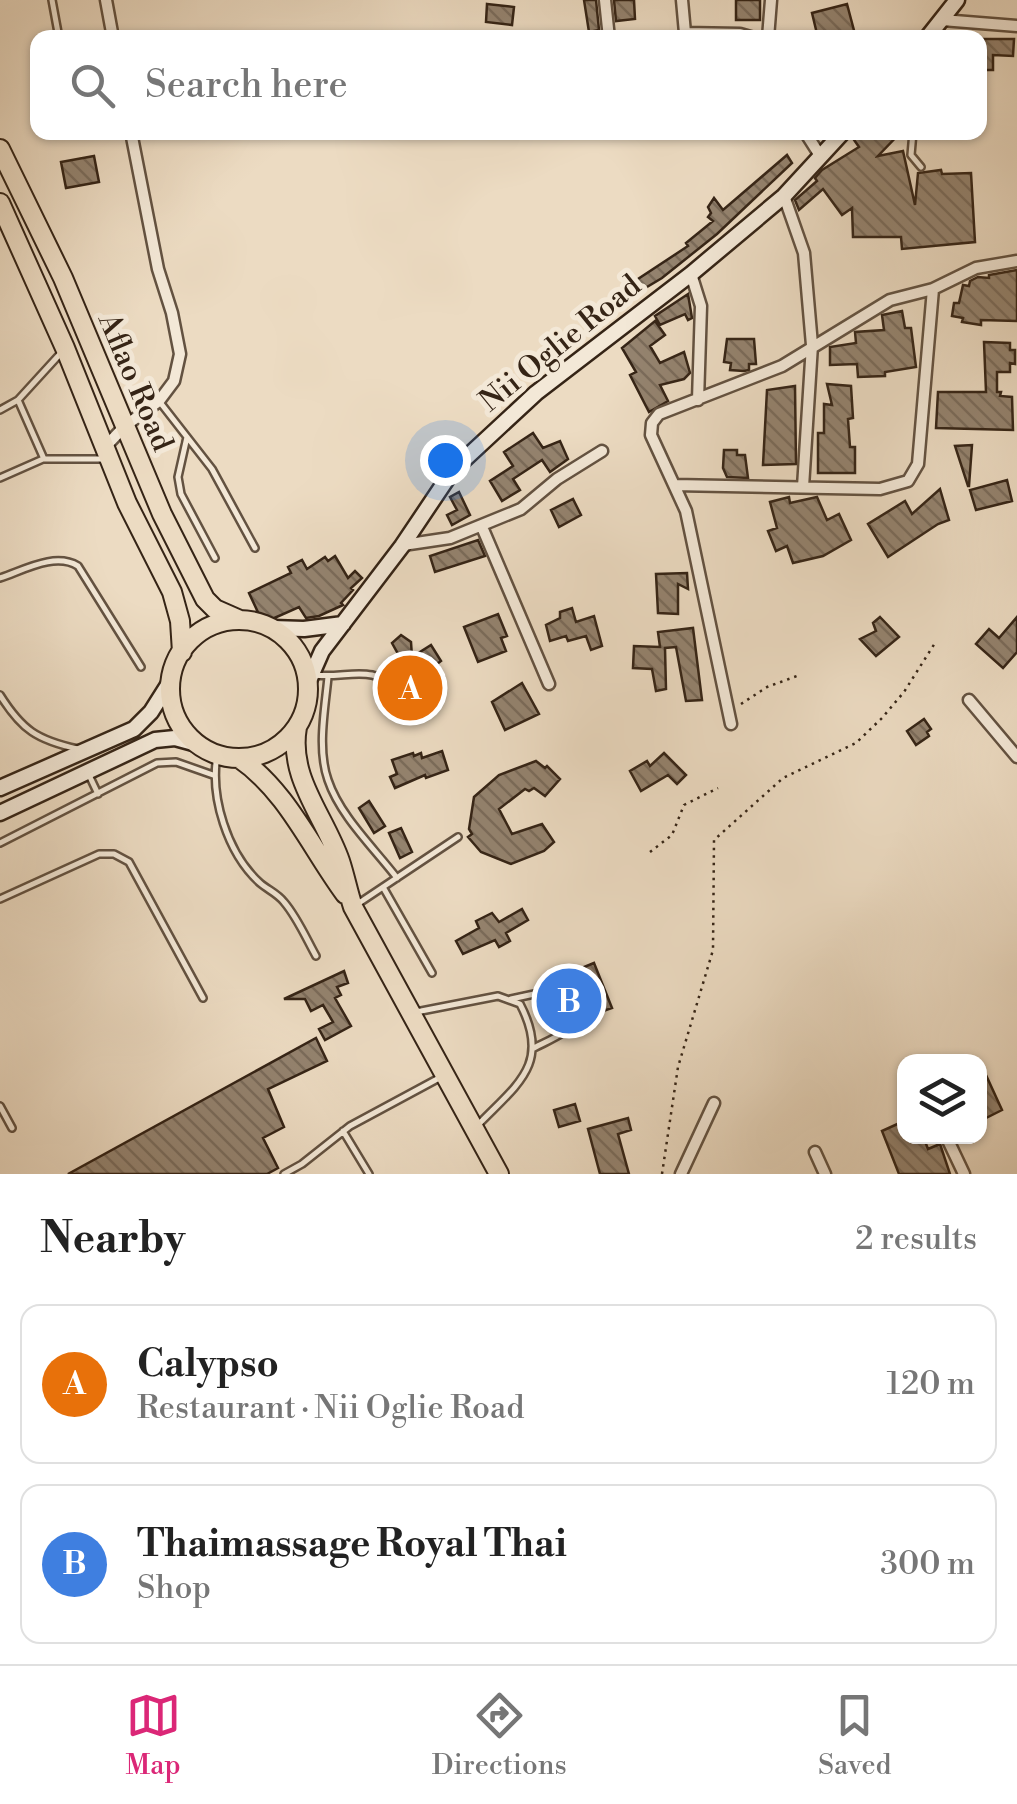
<!DOCTYPE html>
<meta charset="utf-8">
<style>
:root{--surface:#fff;--page:#f2f2f2;--text:#222;--muted:#767676;--line:#e0e0e0;--accent:#db2777}
body{margin:0;font-family:"Libre Bodoni",serif;background:var(--page);color:var(--text)}
.controls{position:absolute;right:30px;bottom:30px;display:grid;overflow:hidden;border-radius:20px;box-shadow:0 2px 8px #0004}
.controls button{width:90px;height:90px;display:grid;place-items:center;padding:0;border:0;border-bottom:2px solid var(--line);background:var(--surface);color:var(--text);font:50px sans-serif}
.you{position:absolute;left:445px;top:460px;width:35px;height:35px;margin:-25px;border:8px solid #fff;border-radius:50%;background:#1a73e8;box-shadow:0 0 0 15px #1a73e833}
.badge{display:grid;place-items:center;width:65px;height:65px;border-radius:50%;background:var(--accent);color:#fff;font-size:32px;font-weight:700}
.pin{position:absolute;translate:-50% -50%;border:5px solid #fff;box-shadow:0 2px 10px #0006}
.list{margin:0;padding:0;list-style:none}
h2{display:flex;justify-content:space-between;align-items:center;height:130px;margin:0;padding:0 40px;font-size:42px}
h2 small{font-size:32px;font-weight:400;color:var(--muted)}
.list li{display:grid;grid-template-columns:65px 1fr auto;gap:30px;align-items:center;box-sizing:border-box;height:160px;margin:0 20px 20px;padding:0 20px;border:2px solid var(--line);border-radius:20px}
.list b{display:block;font-size:38px;white-space:nowrap}
.list p{margin:0;font-size:32px;white-space:nowrap;color:var(--muted)}
.list em{font-size:32px;font-style:normal;color:var(--muted)}
.icon{flex:none;width:55px;height:55px;fill:none;stroke:currentColor;stroke-width:2;stroke-linecap:round;stroke-linejoin:round}
.map{position:relative;flex:none;width:1017px;height:1174px;overflow:hidden}
.search{position:absolute;background:var(--surface);box-shadow:0 2px 8px #0004;left:30px;right:30px;top:30px;height:110px;display:flex;align-items:center;gap:25px;box-sizing:border-box;padding:0 35px;border-radius:20px;color:var(--muted);font-size:38px}
.sheet{height:490px;background:var(--surface)}
nav{display:flex;justify-content:space-around;align-items:center;box-sizing:border-box;height:140px;border-top:2px solid var(--line);background:var(--surface);font-size:28px;color:var(--muted)}
nav a{display:grid;justify-items:center;gap:5px}
nav .on{color:var(--accent)}
.map>svg:first-child{display:block}
.building{fill:url(#building-back-hatch);stroke:#352416;stroke-width:2.5}
.lines{fill:none;stroke-linecap:round;stroke-linejoin:round}
.lane-casing{stroke:#635241;stroke-width:10}
.street-casing{stroke:#635241;stroke-width:15}
.secondary-casing{stroke:#352416;stroke-width:19}
.highway-casing{stroke:#352416;stroke-width:22}
.path{stroke:#352416;stroke-width:2.5;stroke-dasharray:2.5 5;stroke-linecap:butt}
.lane{stroke:#f3e8d7;stroke-width:5}
.street{stroke:#f3e8d7;stroke-width:10}
.secondary{stroke:#f3e8d7;stroke-width:14}
.highway{stroke:#ecdbc2;stroke-width:18}
.labels{text-anchor:middle;stroke-width:10;stroke-linejoin:round;paint-order:stroke}
.street-label{font-size:30px;fill:#352416;stroke:#f3e8d7}
</style>
<div class="map">
<svg width="1017" height="1174" viewBox="0 0 1017 1174">
<defs>
<pattern id="building-back-hatch" width="6" height="6" patternUnits="userSpaceOnUse" patternTransform="scale(2.5)"><rect width="6" height="6" fill="#94836f"/><path d="M-1 5l2 2M0 0l6 6M5-1l2 2" fill="none" stroke="#7a6b5a"/></pattern>
</defs>
<rect width="100%" height="100%" fill="#ecdbc2"/>
<filter id="stains"><feTurbulence type="fractalNoise" baseFrequency=".002" numOctaves="4"/><feColorMatrix values="0 0 0 0 .2 0 0 0 0 .09 0 0 0 0 .02 0 0 0 .5 -.17"/></filter>
<radialGradient id="worn" r=".72"><stop offset=".6" stop-color="#630" stop-opacity="0"/><stop offset="1" stop-color="#630" stop-opacity=".3"/></radialGradient>
<path class="building" d="M584,0H596L599,30L589,32Z
M614,0H634L635,19L616,21Z
M736,0H760V20H736Z
M487,4L514,7L512,25L486,22Z
M847,4L856,38H818L812,13Z
M981,39H1014L1013,56L993,55V70H980Z
M853,132H901L878,156L903,151L915,205L918,173L941,170L942,174L971,173L975,242L902,249L901,237H853L852,208L842,215L823,189L799,210L795,200L817,181L815,178L822,170L859,147L852,137Z
M787,155L792,163L717,234L662,278L620,303L618,300L638,279L688,246L686,243L713,221L708,217L711,213L708,207L714,198L723,210Z
M94,156L99,182L66,188L61,162Z
M1017,270V321L981,320V325L962,322L963,318L952,316L954,303H959L963,285L969,286L970,281L978,277L989,278V275Z
M688,294L692,318L688,320L685,314L660,325L655,316Z
M902,311L905,328H911L916,367L885,372V376L858,377L857,364L830,365V347L856,343L855,332L884,330L882,315Z
M655,321L665,335L650,346L660,363L684,352L690,373L684,379L660,385L668,401L649,412L630,375L636,372L622,348Z
M727,339H754L756,364H749V370L744,371L730,370L731,363L724,362Z
M984,342L1010,343V350H1015V364L1010,363V372H997V392H1001L1000,396L1012,397L1013,430L936,428L938,392H986Z
M827,384L851,386L853,418L848,419L850,447H855V473H818V433H824V404L832,405Z
M795,386L796,464L763,465L767,390Z
M533,433L543,448L560,441L568,459L550,472L542,460L513,479L520,490L502,501L490,481L513,466L504,452Z
M972,445L969,486H968L955,446Z
M724,450H737V455H745L748,478L727,477L723,468Z
M1007,480L1012,501L976,510L970,490Z
M940,489L949,520L938,524L888,557L868,524L905,501L912,514Z
M459,492L470,515L452,525L447,515L457,510L450,497Z
M789,497L790,503L817,497L827,520L839,514L851,540L823,556L793,563L787,546L776,551L768,531L777,528L770,502Z
M573,499L581,515L559,527L551,510Z
M478,540L485,556L435,572L430,556Z
M335,556L348,578L355,571L362,578L351,588L353,590L341,603L343,605L319,616L306,618L299,607L263,623L249,593L291,573L288,567L302,560L307,569L325,557L328,561Z
M687,573L688,589L678,584V614L658,613L656,574Z
M572,608L576,622L594,616L602,646L591,650L586,636L568,641L566,636L550,641L546,625L560,618V612Z
M498,614L507,636L501,638L506,651L478,662L464,627Z
M880,617L899,637L876,656L860,639L876,631L873,623Z
M1017,617V652L1003,668L976,644L989,629L999,638Z
M693,628L702,700L686,701L676,647L665,648L666,689L656,691L652,669L633,668L634,646L660,647L658,632Z
M401,635L411,642L412,657L431,645L441,661L437,664L444,676L419,691L415,684L402,688V680L408,672L392,643Z
M522,683L539,714L505,730L492,702Z
M924,719L931,729L927,732L929,736L916,745L907,731Z
M442,751L448,770L426,778L425,775L395,788L390,777L397,774L392,760L413,753L414,756L421,753L422,758Z
M664,753L686,775L677,784L668,775L641,791L630,771L647,761L650,766Z
M536,761L545,768L547,766L560,779L545,796L534,788L529,791L525,789L499,809L512,834L542,824L554,842L544,851L511,864L481,852L468,837L472,834L469,829L474,797L499,775Z
M369,801L385,826L374,833L359,808Z
M401,828L412,852L400,858L389,833Z
M522,909L528,920L506,933L510,941L499,947L495,940L463,954L456,941L479,928L476,921L492,913L499,922Z
M594,963L612,1008L589,1016L572,972Z
M344,971L348,983L337,987L341,995L335,998L351,1026L325,1040L319,1029L333,1022L323,1005L311,1011L305,999H284Z
M562,1001L569,1016L547,1027L540,1012Z
M316,1038L327,1061L268,1089L284,1127L263,1138L278,1168L267,1174H68Z
M980,1062L1002,1110L980,1121Z
M575,1104L580,1121L559,1127L554,1110Z
M628,1118L631,1130L618,1134L629,1174H600L588,1129Z
M904,1121V1136H923L928,1149L940,1144L950,1174H899L882,1131Z"/>
<g class="lines">
<g class="lane-casing">
<path id="lane" d="M52,0L59,38
M913,132L911,155L921,167
M60,354L18,400L44,459H106
M159,401L212,469L255,548
M0,410L18,400
M187,437L178,477L181,494L215,558
M0,478L43,459
M0,578C24,570 55,552 78,566L141,667
M314,675C348,679 373,662 398,692
M328,677C325,709 317,749 328,780C340,816 374,848 397,878
M0,695C22,730 37,740 78,749
M217,755C210,797 227,853 260,883C268,890 277,893 284,902C297,917 306,938 316,956
M89,775L98,794
M0,843L157,763L176,762L213,775
M383,887L432,973
M0,899L99,854H114L129,862L203,998
M356,905L458,837
M511,999L562,988L569,993L577,1015C569,1034 551,1039 534,1048
M416,1012L498,996L520,1004C552,1065 516,1085 476,1127
M0,1106L12,1128
M343,1131L369,1174
M284,1174L302,1164L350,1126L441,1077"/>
</g>
<g class="street-casing">
<path id="street" d="M106,0L113,38
M605,0L609,38
M682,0L685,33
M942,20L1017,26
M680,38L685,33L740,34L754,38
M768,38L771,0
M805,132L821,157
M784,196L804,253L812,345L803,487
M691,274L701,306L698,400
M105,447L125,426L159,401L174,381L180,354L172,313L158,269L131,132
M674,485L880,489L908,481L918,464L933,289
M482,527L549,684
M403,545L450,538L521,509L557,479L602,451
M969,700L1017,757
M731,724L686,511L651,435L652,423L659,414L782,366L890,300L933,289L976,268L1017,261
M946,1136L964,1174
M815,1152L825,1174
M681,1174L714,1103"/>
</g>
<g class="secondary-casing">
<path id="secondary" d="M927,38L957,0
M272,628L304,629L343,624
M308,683L322,651L402,546L453,470L536,393L691,274L784,196L843,132
M0,788L134,729L151,712L170,682
M0,813L155,740L175,738L197,744"/>
</g>
<g class="highway-casing">
<path id="highway" d="M0,149L63,278L162,514L205,599L215,609L240,620
M0,203L65,348L127,503L172,592L180,621L182,652
M170 689a69 69 0 1 1 138 0a69 69 0 1 1-138 0Z
M297,727C288,778 324,815 340,861C345,876 348,892 353,907L499,1174
M239,758C287,791 311,848 345,894"/>
</g>
<path class="path" d="M741,704L767,687L797,676
M650,852L672,835L684,805L718,788
M662,1174L678,1067L713,950L714,840L783,778L856,743L882,718L904,692L935,643"/>
<use href="#lane" class="lane"/>
<use href="#street" class="street"/>
<use href="#secondary" class="secondary"/>
<use href="#highway" class="highway"/>
</g>
<g class="labels">
<g class="street-label">
<text transform="translate(560 343) rotate(-39)" y="10">Nii Oglie Road</text>
<text transform="translate(136 382) rotate(67)" y="10">Aflao Road</text>
</g>
</g>
<rect width="100%" height="100%" filter="url(#stains)"/>
<rect width="100%" height="100%" fill="url(#worn)"/>
</svg>
<div class="controls">
<button><svg class="icon" aria-label="layers" viewBox="0 0 24 24"><path d="M12 4l9 5-9 5-9-5zM3 14l9 5 9-5"/></svg></button>
</div>
<div class="you"></div>
<div class="pin badge" style="left:410px;top:688px;background:#e8710a">A</div>
<div class="pin badge" style="left:569px;top:1001px;background:#3f7fe0">B</div>
<div class="search"><svg class="icon" aria-label="search" viewBox="0 0 24 24"><circle cx="10" cy="10" r="6"/><path d="M15 15l6 6"/></svg>Search here</div>
</div>
<section class="sheet">
<h2>Nearby<small>2 results</small></h2>
<ul class="list">
<li><span class="badge" style="background:#e8710a">A</span><div><b>Calypso</b><p>Restaurant · Nii Oglie Road</p></div><em>120 m</em></li>
<li><span class="badge" style="background:#3f7fe0">B</span><div><b>Thaimassage Royal Thai</b><p>Shop</p></div><em>300 m</em></li>
</ul>
</section>
<nav>
<a class="on"><svg class="icon" aria-label="map" viewBox="0 0 24 24"><path d="M3 6l6-2 6 2 6-2v14l-6 2-6-2-6 2zM9 4v14M15 6v14"/></svg>Map</a>
<a><svg class="icon" aria-label="directions" viewBox="0 0 24 24"><path d="M12 3l9 9-9 9-9-9zM9 14v-3h6M13 9l2 2-2 2"/></svg>Directions</a>
<a><svg class="icon" aria-label="saved" viewBox="0 0 24 24"><path d="M7 4h10v16l-5-4-5 4z"/></svg>Saved</a>
</nav>
